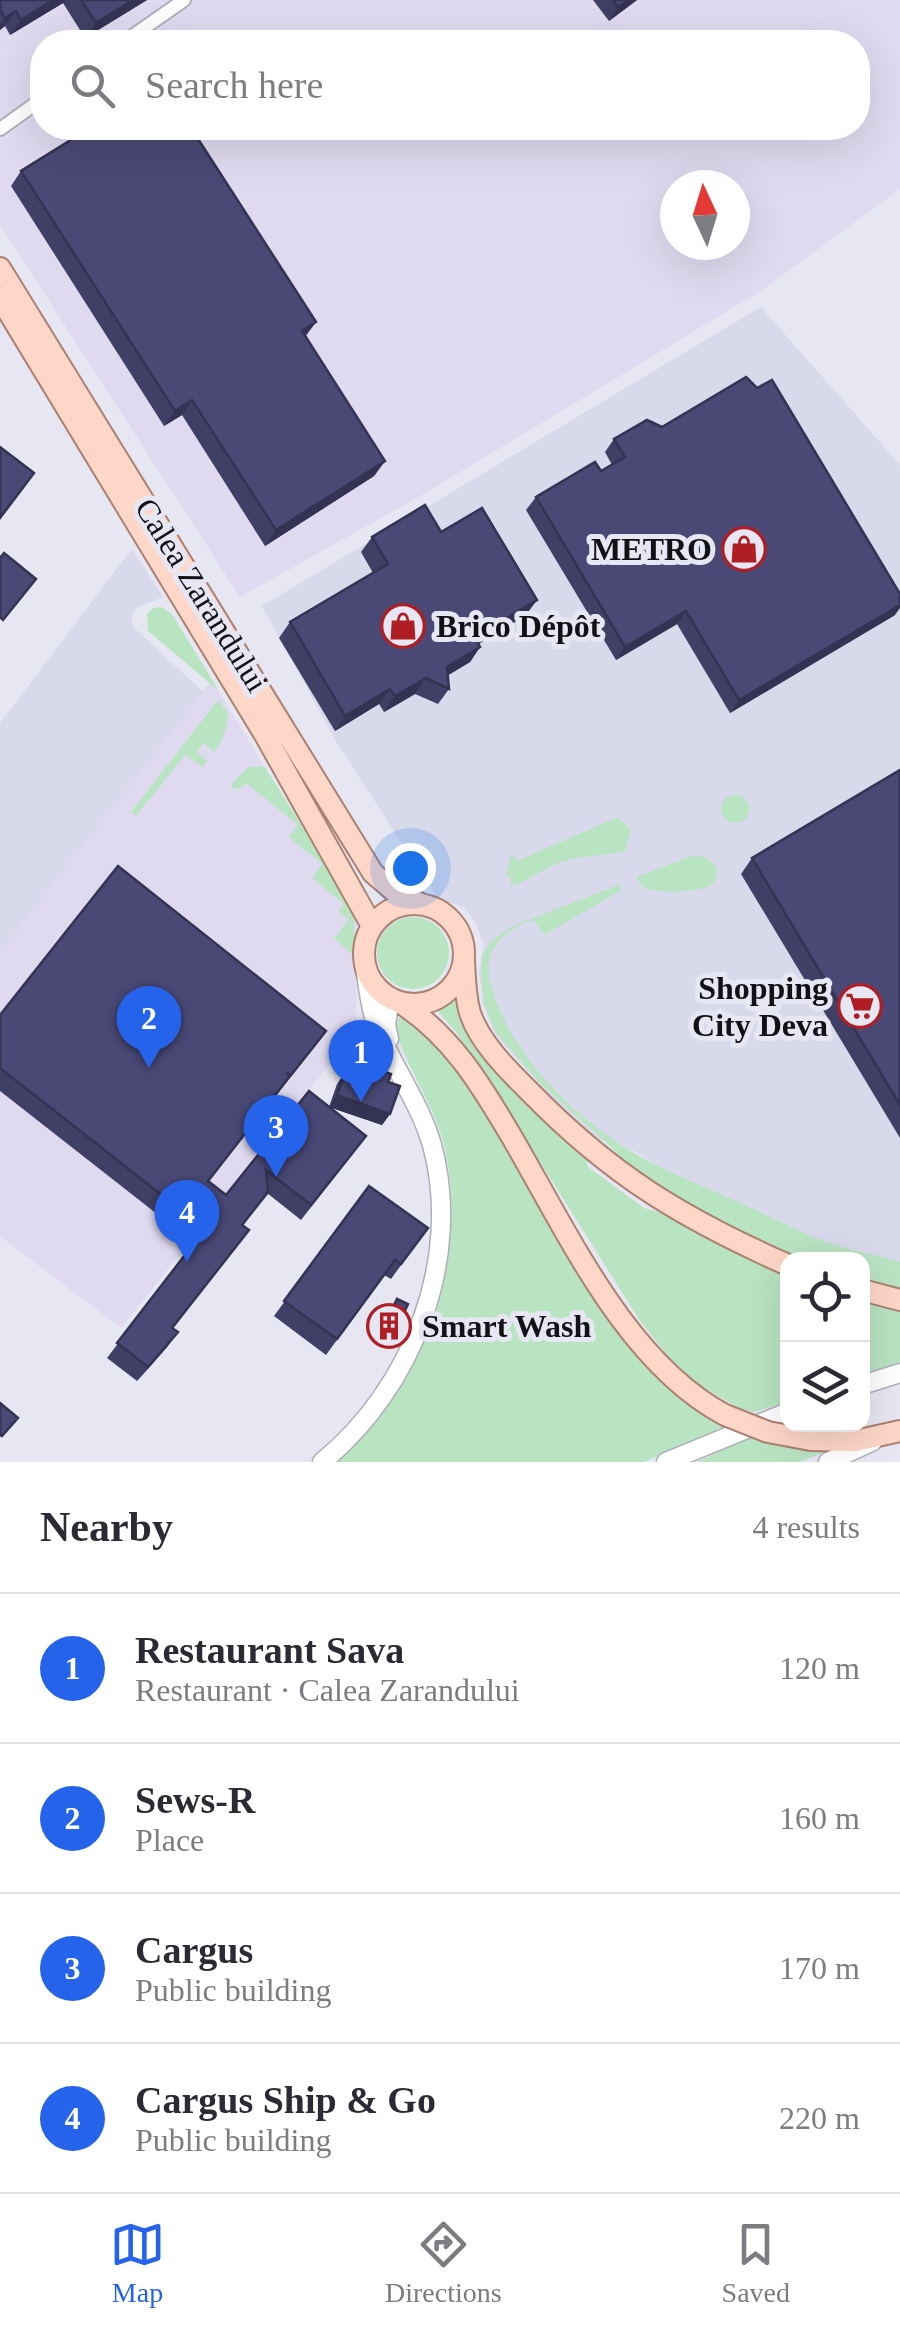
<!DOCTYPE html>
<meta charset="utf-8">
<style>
:root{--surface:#fff;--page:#f2f2f3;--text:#2b2b33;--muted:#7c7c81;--line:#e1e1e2;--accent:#2563eb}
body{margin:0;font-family:Georgia,serif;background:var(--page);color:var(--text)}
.controls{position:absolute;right:30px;bottom:30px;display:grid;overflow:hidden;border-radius:20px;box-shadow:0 10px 40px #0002}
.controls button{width:90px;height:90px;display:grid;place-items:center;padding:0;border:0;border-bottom:2px solid var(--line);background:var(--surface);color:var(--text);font:50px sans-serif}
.compass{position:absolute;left:660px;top:170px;width:90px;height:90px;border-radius:50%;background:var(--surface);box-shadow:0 10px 40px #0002;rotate:356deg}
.you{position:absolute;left:410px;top:868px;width:35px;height:35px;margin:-25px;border:8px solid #fff;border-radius:50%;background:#1a73e8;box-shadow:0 0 0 15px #1a73e833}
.badge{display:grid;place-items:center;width:65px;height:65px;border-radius:50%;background:var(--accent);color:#fff;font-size:32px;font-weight:700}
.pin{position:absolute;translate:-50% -82px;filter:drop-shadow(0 2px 5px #0008)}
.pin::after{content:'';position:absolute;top:52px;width:35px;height:30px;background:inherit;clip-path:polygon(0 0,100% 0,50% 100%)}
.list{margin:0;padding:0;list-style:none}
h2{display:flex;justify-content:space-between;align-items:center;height:130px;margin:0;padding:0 40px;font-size:42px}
h2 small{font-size:32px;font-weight:400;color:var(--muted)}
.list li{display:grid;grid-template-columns:65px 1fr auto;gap:30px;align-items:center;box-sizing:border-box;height:150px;padding:0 40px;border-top:2px solid var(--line)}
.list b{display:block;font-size:38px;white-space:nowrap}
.list p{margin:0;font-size:32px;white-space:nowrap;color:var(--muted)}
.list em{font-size:32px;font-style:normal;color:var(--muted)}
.icon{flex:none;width:55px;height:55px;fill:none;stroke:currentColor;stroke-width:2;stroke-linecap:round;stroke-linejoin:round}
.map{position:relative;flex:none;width:900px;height:1462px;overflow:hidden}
.search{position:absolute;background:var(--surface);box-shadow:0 10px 40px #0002;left:30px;right:30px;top:30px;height:110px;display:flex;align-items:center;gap:25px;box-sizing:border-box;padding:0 35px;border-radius:40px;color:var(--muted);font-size:38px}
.sheet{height:730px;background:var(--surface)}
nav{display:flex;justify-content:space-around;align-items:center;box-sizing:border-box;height:140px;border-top:2px solid var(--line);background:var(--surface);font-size:28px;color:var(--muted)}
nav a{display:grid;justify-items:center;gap:5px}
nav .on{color:var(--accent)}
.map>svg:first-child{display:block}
.built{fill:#d8d9eb}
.industrial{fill:#e0daf0;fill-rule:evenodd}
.green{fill:#b9e4c2}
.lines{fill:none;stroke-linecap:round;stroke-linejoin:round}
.street-casing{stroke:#afafba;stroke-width:16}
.secondary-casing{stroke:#afafba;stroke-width:21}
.primary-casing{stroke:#ab8172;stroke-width:24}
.street{stroke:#fff;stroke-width:12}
.secondary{stroke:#fff;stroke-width:18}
.primary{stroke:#fed7c8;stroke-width:20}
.primary-bridge-casing{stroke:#ab8172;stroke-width:24;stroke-linecap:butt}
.primary-bridge{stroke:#fed7c8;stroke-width:20}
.wall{fill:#403f65}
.shaded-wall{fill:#343353}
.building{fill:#4a4976;stroke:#343353;stroke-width:2.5}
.labels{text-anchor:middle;stroke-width:10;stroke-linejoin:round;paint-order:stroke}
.poi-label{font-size:32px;font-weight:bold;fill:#121216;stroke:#e6e7f2;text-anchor:end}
.street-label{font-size:32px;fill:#121216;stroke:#e6e7f2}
</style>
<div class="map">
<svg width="900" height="1462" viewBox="0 0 900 1462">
<rect width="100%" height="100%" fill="#e6e7f2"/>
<path class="built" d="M761,307L900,465V1273L712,1199L632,1150L594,1138L551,1097L495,1034L483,1005L479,972L484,945L476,924L464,907L438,899L337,743L262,606Z
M132,549L163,597L136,608L132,613V626L210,698L0,964V723Z"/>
<path class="industrial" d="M0,0H900V189L761,291L422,495L240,597L0,225ZM42,42H858V128H42ZM675,185H735V245H675Z
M212,680L357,920L356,1031L121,1328L0,1236V951Z"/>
<path class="green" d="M161,607L172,614L219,691L148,631L147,614L153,608Z
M218,700L228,712C227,727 224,739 214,752L204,743L197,752L207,761L203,767L185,755L136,816L131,812Z
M264,766L354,907V956L334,938L349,920L338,911L344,904L312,878L322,864L289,837L298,825L246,783L240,789L232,788V783L248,767Z
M721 809a14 14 0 1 1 28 0a14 14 0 1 1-28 0Z
M618,817L631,830L625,851C602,857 578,854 554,865C538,872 528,881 511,886V877L506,876L511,853L517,861Z
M694,855L707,858L717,867C716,874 717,878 713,883C704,893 659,893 647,889C639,886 640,884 637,877Z
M621,884L620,891L544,935L534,920C506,928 482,949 490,980C507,1056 584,1128 652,1163C679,1177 708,1188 736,1201C766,1214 795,1231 826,1242C850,1250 876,1255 900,1262V1298L863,1289L862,1260H788L645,1186L613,1149L541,1084L496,1033L484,1005L481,976L482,956L491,941L513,926Z
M377 953a36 36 0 1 1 72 0a36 36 0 1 1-72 0Z
M462,993V1007L586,1156L588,1167L644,1208L672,1216L787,1273V1402L754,1412L740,1409L691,1380L669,1357L640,1321L525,1138L456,1032L435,1008L451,1002Z
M404,1015L434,1030L600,1291L731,1427L644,1462H329C350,1444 373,1426 389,1403C439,1329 467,1226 442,1138C431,1101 408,1069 396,1032L398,1019Z
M862,1296L900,1304V1363L863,1374Z
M758,1433L838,1447L800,1462H697Z"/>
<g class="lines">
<g class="street-casing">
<path id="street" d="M124,42L184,0
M0,129L42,99"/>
</g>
<g class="secondary-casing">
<path id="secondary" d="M389,1039L386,1025L390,998
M862,1385L900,1373
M322,1462C412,1389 463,1259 432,1145C420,1103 393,1068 377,1027C370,1008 368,987 365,967
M666,1462L788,1412
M828,1462L873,1441"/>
</g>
<g class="primary-casing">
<path id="primary" d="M0,268L373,873L395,892L421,904
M0,298L265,735L372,926
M364 954a50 50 0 1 1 100 0a50 50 0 1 1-100 0Z
M464,960C465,978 465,996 470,1013C480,1043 508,1070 530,1092C611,1175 682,1218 788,1265
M399,1002C450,1034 480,1083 510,1134C566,1229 625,1362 725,1415
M862,1290L900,1300
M811,1440L855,1441L900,1431"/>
</g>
<use href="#street" class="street"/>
<use href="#secondary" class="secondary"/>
<use href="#primary" class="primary"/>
<g class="primary-bridge-casing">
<path id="primary-bridge" d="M725,1415L768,1432L811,1440"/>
</g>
<use href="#primary-bridge" class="primary-bridge"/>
</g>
<path class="wall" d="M0,0H147L85,38L63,3L10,35L5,26L0,30Z
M593,0H637L609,21Z
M21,171L316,322L305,336L385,461L374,476L265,546L182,415L164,426L11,186Z
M614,439L895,615L730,713L677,624L616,660L526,510L536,497L601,471L612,465L605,452Z
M441,532L526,615L478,644L480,647L470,662L447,676L449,689L438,704L415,694L384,712L379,704L335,731L279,638L290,622L373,573L361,552L372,537Z
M900,770V1138L741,874L752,858Z
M0,1015L326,1031L209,1181L226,1195L309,1091L355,1151L301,1220L267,1193L243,1225L249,1230L173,1328L178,1332L167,1347L137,1381L107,1358L194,1243L0,1091Z
M362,1064L388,1082L390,1114L382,1125L329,1107L337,1084L345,1072L354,1075Z
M369,1186L428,1228L391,1279L384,1275L326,1355L274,1316Z
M397,1299L387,1346L375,1341L391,1307Z"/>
<path class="shaded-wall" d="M53,0H65L63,3L10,35L21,20Z
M133,0H147L85,38L96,23Z
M629,0H637L609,21L618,7Z
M16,11L5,26L0,30V25L5,18Z
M316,322L305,337L302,331Z
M192,400L182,415L164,426L175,411Z
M385,461L374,476L265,546L276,530Z
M537,600L526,615L464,653L475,637Z
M900,605V608L895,615L730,713L739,700Z
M686,611L677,624L616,660L625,647Z
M480,647L470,662L436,682L447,667Z
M426,678L415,694L384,712L395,696Z
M390,689L379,704L335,731L345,716Z
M326,1031L316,1045L197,1195L276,1088Z
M337,1095L390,1114L382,1125L329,1107Z
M178,1332L167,1347L137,1381L148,1367Z
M381,1333L392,1338L387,1346L375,1341Z"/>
<path class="building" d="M0,0H53L21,20L16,11L5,18L0,9Z
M81,0H133L96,23Z
M613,0H629L618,7Z
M90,128H191L316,322L302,331L385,461L276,530L192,400L175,411L21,171Z
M746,377L757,388L772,380L900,594V605L739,700L686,611L625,647L536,497L595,462L601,471L625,457L614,439L647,420L662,427Z
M0,447L34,473L0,518Z
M425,505L441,532L482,508L537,600L475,637L480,647L447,667L449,689L426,678L395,696L390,689L345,716L290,622L388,564L372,537Z
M4,553L36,579L3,620L0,617V558Z
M900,770V1105L752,858Z
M118,866L326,1031L291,1075L286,1073L290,1076L208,1181L226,1195L309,1091L366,1136L311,1205L266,1170L268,1192L242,1225L249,1230L172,1328L178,1332L148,1367L117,1343L205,1229L0,1068V1015Z
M362,1064L391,1074L388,1082L400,1086L390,1114L337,1095L345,1072L358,1077Z
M369,1186L428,1228L401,1264L395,1260L337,1339L284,1301Z
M397,1299L408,1304L392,1338L381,1333Z
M0,1403L18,1418L2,1436L0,1435Z"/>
<defs>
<g id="shop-ring" transform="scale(2.25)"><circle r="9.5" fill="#e6e7f2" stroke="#b01e25" stroke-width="1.5"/><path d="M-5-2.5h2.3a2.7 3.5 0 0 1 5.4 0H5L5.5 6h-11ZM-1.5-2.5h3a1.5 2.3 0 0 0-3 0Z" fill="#b01e25"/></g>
<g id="supermarket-ring" transform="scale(2.25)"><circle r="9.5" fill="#e6e7f2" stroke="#b01e25" stroke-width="1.5"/><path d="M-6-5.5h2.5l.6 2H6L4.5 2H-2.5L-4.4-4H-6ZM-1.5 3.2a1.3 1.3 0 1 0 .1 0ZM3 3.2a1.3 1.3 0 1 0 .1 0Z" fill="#b01e25"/></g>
<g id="building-ring" transform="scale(2.25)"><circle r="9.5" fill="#e6e7f2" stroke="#b01e25" stroke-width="1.5"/><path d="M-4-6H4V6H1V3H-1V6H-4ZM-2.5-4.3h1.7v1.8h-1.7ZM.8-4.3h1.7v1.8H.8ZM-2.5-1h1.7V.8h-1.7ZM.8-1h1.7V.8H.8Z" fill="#b01e25"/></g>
</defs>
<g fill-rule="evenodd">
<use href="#shop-ring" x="744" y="549"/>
<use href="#shop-ring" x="403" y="626"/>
<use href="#supermarket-ring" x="860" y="1006"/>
<use href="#building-ring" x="389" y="1326"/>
</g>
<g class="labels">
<g class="poi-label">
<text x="712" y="560">METRO</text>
<text x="436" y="637" text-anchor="start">Brico Dépôt</text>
<text x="828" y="999">Shopping<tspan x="828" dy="37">City Deva</tspan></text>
<text x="422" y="1337" text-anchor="start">Smart Wash</text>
</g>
<g class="street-label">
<text transform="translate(202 595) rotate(58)" y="11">Calea Zarandului</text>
</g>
</g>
</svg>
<div class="controls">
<button><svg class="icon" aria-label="locate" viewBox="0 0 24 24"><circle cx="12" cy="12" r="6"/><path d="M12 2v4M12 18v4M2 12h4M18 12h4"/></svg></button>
<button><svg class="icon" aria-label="layers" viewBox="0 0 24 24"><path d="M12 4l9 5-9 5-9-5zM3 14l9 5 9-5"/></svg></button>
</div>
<svg class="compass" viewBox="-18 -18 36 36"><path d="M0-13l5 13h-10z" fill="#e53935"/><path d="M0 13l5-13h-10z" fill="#7c7c81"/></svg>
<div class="you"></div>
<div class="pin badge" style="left:361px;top:1102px">1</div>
<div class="pin badge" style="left:149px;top:1068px">2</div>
<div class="pin badge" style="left:276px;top:1177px">3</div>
<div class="pin badge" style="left:187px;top:1262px">4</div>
<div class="search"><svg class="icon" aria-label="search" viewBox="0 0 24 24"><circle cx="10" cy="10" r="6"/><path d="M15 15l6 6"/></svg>Search here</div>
</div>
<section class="sheet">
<h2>Nearby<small>4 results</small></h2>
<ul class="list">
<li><span class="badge">1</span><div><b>Restaurant Sava</b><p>Restaurant · Calea Zarandului</p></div><em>120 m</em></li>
<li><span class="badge">2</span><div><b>Sews-R</b><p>Place</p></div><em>160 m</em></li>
<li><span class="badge">3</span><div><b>Cargus</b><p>Public building</p></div><em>170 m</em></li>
<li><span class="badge">4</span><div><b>Cargus Ship &amp; Go</b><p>Public building</p></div><em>220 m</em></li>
</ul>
</section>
<nav>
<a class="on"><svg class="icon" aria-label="map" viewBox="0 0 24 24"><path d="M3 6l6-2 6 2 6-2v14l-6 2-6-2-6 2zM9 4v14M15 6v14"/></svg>Map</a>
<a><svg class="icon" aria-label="directions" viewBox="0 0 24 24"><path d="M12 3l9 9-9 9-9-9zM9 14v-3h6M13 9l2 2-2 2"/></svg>Directions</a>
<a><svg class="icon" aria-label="saved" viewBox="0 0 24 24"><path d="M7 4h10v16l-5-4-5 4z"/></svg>Saved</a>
</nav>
